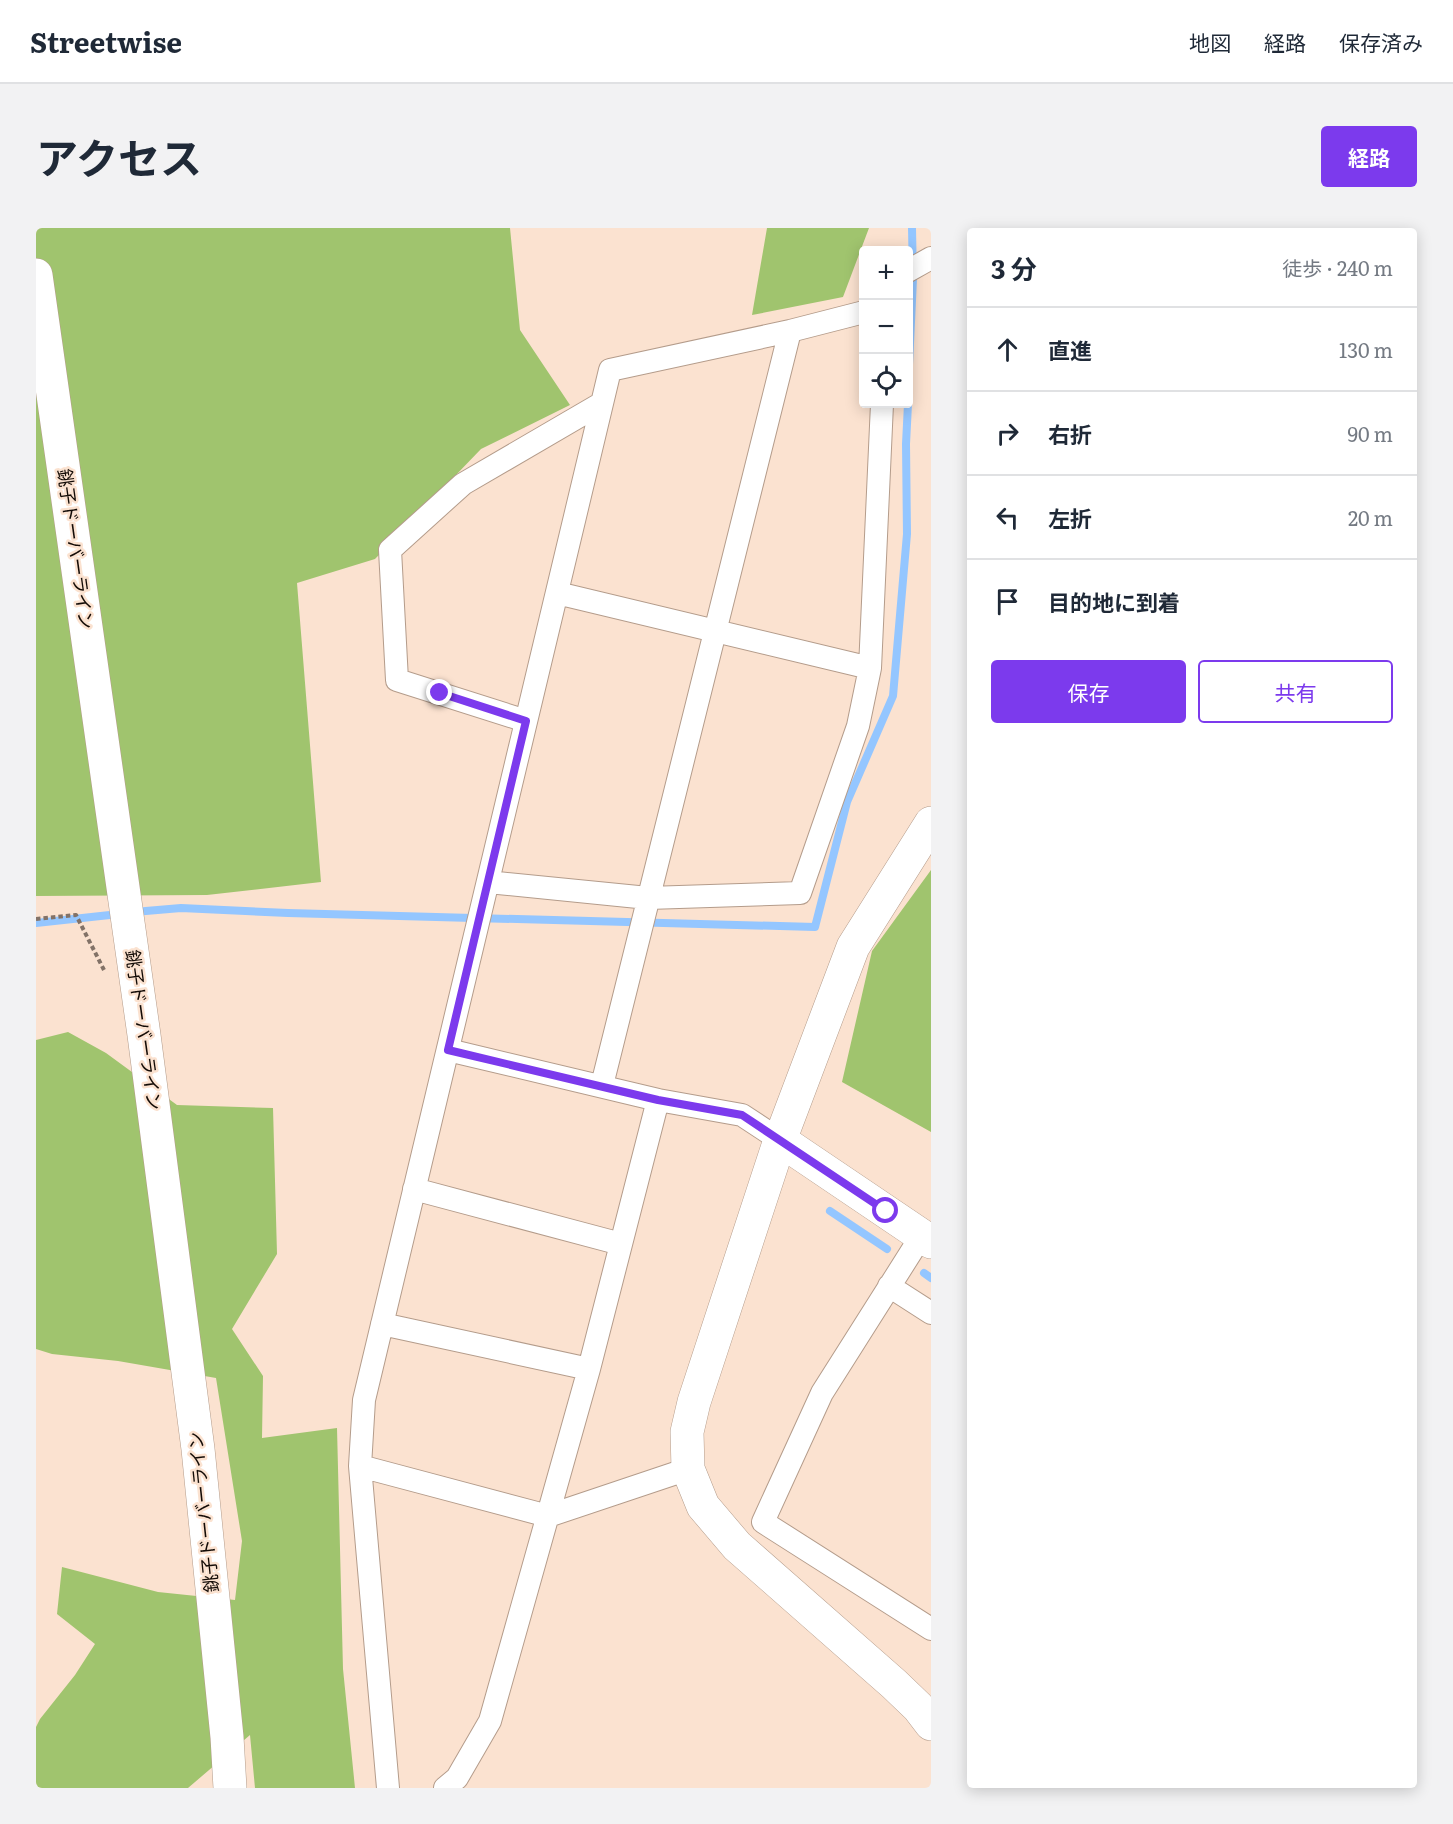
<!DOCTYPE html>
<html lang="ja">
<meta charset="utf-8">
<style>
:root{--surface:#fff;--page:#f2f2f3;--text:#1f2937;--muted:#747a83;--line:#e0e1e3;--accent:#7c3aed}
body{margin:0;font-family:Literata,"Noto Sans JP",serif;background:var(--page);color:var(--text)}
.controls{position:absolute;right:18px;top:18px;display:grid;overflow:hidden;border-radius:6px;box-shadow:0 3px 15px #0003}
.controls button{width:54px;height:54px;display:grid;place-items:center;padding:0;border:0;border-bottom:2px solid var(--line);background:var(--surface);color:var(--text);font:30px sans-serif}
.stop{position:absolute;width:18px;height:18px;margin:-14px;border:4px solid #7c3aed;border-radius:50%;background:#fff}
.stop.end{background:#7c3aed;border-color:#fff;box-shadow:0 2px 6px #0008}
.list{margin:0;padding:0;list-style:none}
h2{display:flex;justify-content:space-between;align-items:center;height:78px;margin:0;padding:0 24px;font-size:26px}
h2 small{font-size:20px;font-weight:400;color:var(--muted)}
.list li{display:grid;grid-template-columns:39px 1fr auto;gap:18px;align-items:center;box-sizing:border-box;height:84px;padding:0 24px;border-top:2px solid var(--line)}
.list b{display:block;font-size:22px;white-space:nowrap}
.list em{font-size:20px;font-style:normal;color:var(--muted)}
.actions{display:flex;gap:12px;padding:18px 24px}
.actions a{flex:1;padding:14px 0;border:2px solid var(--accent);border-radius:6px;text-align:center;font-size:21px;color:var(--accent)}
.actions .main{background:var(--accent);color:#fff}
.icon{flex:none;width:33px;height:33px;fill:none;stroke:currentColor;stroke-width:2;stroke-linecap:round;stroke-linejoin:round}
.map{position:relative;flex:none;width:895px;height:1560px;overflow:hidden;border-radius:6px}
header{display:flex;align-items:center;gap:36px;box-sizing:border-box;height:84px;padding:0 30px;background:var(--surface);border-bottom:2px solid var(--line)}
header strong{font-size:28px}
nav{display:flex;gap:33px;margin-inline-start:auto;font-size:21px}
.intro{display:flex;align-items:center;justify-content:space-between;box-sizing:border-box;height:144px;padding:0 36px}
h1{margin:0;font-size:42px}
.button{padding:15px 27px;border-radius:6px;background:var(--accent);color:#fff;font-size:21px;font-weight:700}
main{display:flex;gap:36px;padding:0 36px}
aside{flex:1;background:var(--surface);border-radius:6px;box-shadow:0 3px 15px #0003}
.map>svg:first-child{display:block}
.forest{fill:#a0c46e}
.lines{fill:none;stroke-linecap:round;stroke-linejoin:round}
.stream{stroke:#94c6ff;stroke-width:8}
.street-casing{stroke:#b49c8b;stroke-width:24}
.secondary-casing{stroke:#b49c8b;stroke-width:34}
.path{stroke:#827267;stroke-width:4;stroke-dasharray:4.5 3;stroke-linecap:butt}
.street{stroke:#fff;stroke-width:22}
.secondary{stroke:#fff;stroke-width:33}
.route{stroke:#7c3aed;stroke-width:8}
.labels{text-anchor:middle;stroke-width:5;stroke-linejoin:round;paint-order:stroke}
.street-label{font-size:18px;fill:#130b06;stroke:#fbe2d0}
</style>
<header>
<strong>Streetwise</strong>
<nav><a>地図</a><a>経路</a><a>保存済み</a></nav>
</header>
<div class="intro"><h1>アクセス</h1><a class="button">経路</a></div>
<main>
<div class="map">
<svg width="895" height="1560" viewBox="0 0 895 1560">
<rect width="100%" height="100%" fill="#fbe2d0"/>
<path class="forest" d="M0,0H474L484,102L534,177L445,221L339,331L261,355L285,654L171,667L0,668Z
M731,0H833L807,69L716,87Z
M895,642V904L806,854L836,723Z
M32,804L70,825L141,877L237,880L241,1026L196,1101L227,1148L226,1210L301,1200L307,1441L319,1560H219L214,1507L152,1560H0V1499L4,1491L39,1447L59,1416L21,1386L26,1339L122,1364L199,1372L206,1313L180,1150L82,1133L16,1126L0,1121V812Z"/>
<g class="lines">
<path class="stream" d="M872,158L877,51L876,0
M98,684L145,680L252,685L779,699L811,574L857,468L871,306L870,216L872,176
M0,695L83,686
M794,983L851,1021
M888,1045L895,1050"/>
<g class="street-casing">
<path id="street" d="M872,43L895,30
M521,365L834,440
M490,493L361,452L354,322L427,256L566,175
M452,654L612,670L764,665L822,498L834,440L846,176
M412,822L622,872L706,887L744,912
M566,857L754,103
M378,961L585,1016
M886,1007L786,1165L727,1294L895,1401
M853,1058L895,1085
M346,1096L553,1141
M324,1238L512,1288L652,1241
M352,1560L324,1238L328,1172L574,142L754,103L828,84
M409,1560L421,1550L454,1493L553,1141L622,872"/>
</g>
<g class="secondary-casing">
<path id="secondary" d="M0,47L108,807L162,1221L191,1509L194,1560
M895,595L817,719L744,912L658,1174L651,1204L652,1241L667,1278L701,1318L858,1456L882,1479L895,1496
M744,912L895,1014"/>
</g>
<path class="path" d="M0,691L40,687L68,742"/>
<use href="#street" class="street"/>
<use href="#secondary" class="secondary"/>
</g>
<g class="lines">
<path class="route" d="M404,465L490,493L412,822L622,872L706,887L850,983"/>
</g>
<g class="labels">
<g class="street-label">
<text transform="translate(39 321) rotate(82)" y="6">銚子ドーバーライン</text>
<text transform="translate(107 802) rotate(82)" y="6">銚子ドーバーライン</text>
<text transform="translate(168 1284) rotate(-96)" y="6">銚子ドーバーライン</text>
</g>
</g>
</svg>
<div class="controls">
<button>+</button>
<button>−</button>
<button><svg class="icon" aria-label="locate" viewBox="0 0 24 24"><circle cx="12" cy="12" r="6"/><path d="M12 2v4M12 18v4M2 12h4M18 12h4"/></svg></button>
</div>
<div class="stop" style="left:850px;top:983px"></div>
<div class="stop end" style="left:404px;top:465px"></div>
</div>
<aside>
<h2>3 分<small>徒歩 · 240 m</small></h2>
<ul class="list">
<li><svg class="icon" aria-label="ahead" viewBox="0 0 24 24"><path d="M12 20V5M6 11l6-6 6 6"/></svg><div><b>直進</b></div><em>130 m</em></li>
<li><svg class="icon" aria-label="right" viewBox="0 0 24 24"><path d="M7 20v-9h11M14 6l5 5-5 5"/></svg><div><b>右折</b></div><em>90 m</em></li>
<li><svg class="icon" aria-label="left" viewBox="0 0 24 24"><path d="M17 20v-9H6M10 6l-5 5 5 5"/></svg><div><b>左折</b></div><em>20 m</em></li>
<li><svg class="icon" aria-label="arrive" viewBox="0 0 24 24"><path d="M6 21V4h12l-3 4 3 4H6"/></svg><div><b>目的地に到着</b></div></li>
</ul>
<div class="actions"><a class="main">保存</a><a>共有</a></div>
</aside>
</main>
